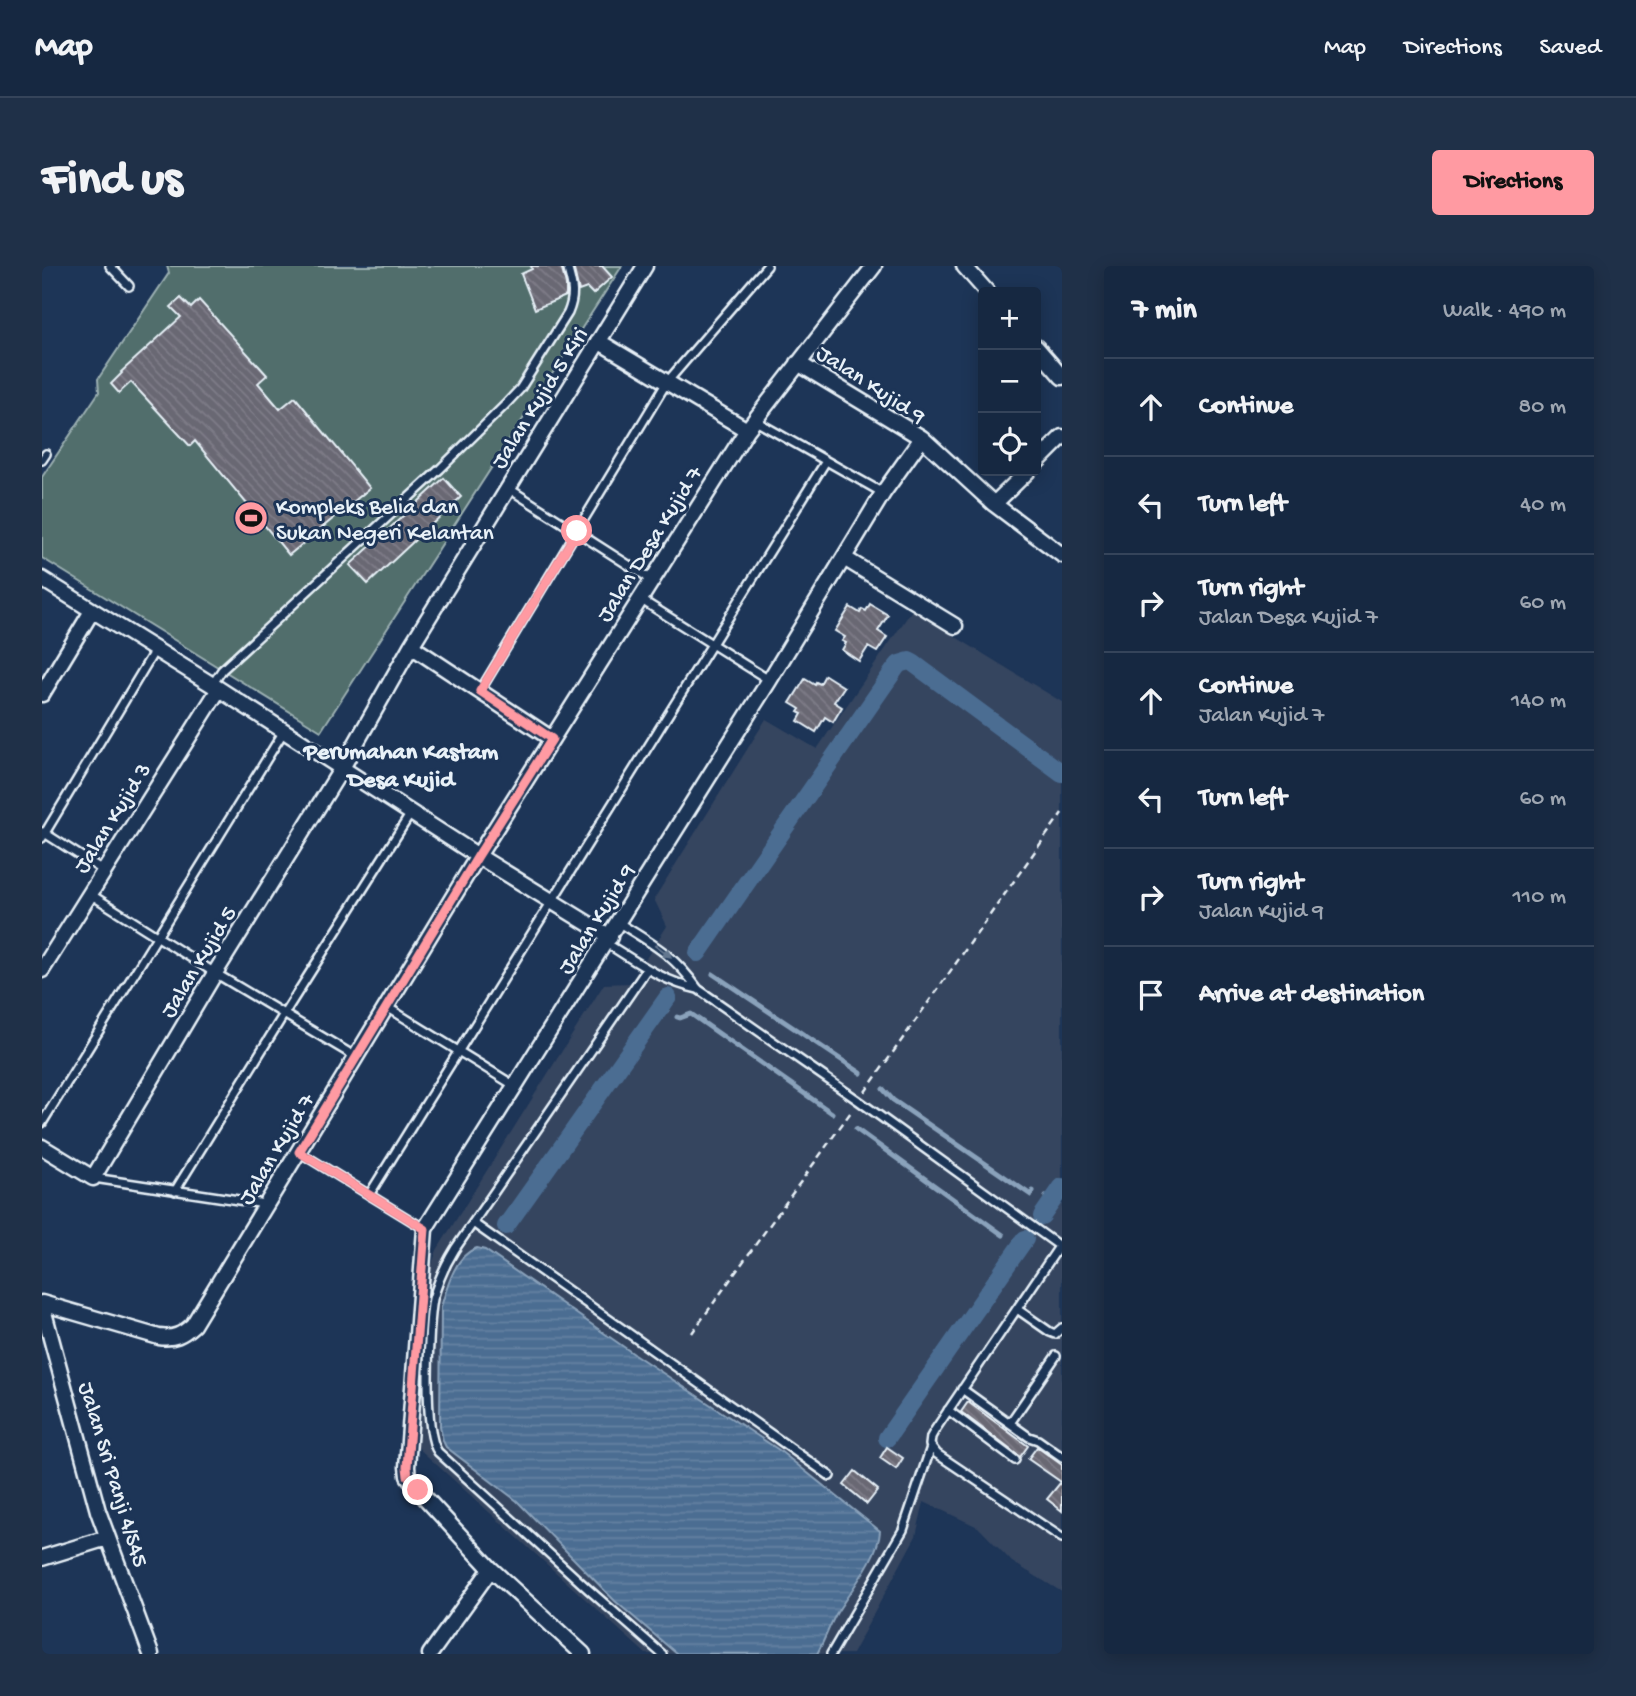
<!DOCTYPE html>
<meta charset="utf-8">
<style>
:root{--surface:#162841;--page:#1f3048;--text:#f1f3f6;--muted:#9ea6b1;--line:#35445a;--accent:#ff9aa2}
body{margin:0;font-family:"Gochi Hand",sans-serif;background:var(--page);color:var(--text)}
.controls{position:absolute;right:21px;top:21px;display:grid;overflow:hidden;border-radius:7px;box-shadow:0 4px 18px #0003}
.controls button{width:63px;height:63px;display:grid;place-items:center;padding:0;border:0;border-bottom:2px solid var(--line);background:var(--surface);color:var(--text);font:35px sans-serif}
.stop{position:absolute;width:21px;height:21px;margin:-16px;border:5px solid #ff9aa2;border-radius:50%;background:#fff}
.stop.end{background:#ff9aa2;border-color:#fff;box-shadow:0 2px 7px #0008}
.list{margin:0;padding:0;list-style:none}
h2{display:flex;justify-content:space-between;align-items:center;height:91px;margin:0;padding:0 28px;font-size:30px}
h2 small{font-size:23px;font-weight:400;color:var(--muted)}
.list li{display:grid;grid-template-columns:46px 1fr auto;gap:21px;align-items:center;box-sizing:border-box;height:98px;padding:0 28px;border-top:2px solid var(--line)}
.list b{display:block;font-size:26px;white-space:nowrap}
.list p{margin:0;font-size:23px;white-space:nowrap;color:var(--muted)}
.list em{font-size:23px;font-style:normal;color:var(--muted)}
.icon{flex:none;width:38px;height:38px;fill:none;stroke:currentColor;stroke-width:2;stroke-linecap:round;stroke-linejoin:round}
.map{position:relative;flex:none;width:1020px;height:1388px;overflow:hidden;border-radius:7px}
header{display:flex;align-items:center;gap:42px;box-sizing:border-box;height:98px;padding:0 35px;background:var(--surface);border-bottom:2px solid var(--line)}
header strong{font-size:33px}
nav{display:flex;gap:38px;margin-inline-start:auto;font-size:24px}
.intro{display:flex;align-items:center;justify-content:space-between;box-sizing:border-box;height:168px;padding:0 42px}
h1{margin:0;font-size:49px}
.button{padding:18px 32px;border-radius:7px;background:var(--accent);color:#111;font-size:24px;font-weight:700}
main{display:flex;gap:42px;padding:0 42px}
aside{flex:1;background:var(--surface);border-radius:7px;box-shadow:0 4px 18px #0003}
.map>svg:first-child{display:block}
.built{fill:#34445f}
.pitch{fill:#516e6c;stroke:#9cb0b2;stroke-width:2}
.water{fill:url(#water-rules);stroke:#8aa2bb;stroke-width:2}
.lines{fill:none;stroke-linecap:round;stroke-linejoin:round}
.stream{stroke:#8aa2bb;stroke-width:5}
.canal{stroke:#4b6d92;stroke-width:18}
.building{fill:url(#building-back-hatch);stroke:#e8f1f8;stroke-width:2}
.service-casing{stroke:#e8f1f8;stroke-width:12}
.minor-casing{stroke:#e8f1f8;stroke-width:19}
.path{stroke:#e8f1f8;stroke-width:2.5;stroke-dasharray:7 5;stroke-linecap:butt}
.service{stroke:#1d3557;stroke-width:7}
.minor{stroke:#1d3557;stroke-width:14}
.oneway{fill:#64778f}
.route{stroke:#ff9aa2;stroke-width:9}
.labels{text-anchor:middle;stroke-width:6;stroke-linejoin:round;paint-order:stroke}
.street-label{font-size:23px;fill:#e8f1f8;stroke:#1d3557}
.poi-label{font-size:23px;fill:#e8f1f8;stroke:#1d3557;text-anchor:start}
.neighbourhood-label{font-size:24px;font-weight:bold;fill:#e8f1f8;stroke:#1d3557}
</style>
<header>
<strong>Map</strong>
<nav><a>Map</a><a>Directions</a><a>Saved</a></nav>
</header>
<div class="intro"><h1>Find us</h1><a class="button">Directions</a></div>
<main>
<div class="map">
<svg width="1020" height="1388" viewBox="0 0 1020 1388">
<defs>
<pattern id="water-rules" width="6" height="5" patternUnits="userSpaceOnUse" patternTransform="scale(1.75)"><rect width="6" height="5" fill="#4b6d92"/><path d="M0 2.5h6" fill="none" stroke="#6582a2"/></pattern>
<pattern id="building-back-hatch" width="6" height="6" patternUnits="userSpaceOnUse" patternTransform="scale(1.75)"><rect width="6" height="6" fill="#696773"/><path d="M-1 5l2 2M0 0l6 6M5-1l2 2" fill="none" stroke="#7e7d88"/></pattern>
</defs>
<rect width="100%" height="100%" fill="#1d3557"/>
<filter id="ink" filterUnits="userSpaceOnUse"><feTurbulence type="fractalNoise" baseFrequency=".0143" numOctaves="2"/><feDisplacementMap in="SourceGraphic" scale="14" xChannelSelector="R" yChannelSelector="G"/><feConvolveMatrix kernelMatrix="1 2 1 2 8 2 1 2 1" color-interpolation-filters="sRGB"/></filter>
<g filter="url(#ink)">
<path class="built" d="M870,344L1020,436V1326L970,1296L936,1261L882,1236L874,1270L810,1388H604L374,1180L376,1090L380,1050L388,1003L395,984L562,718L588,717L625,660L612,633L724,453L775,483Z"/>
<path class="pitch" d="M125,0H580L279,465L0,292V211L57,126L56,113L127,7Z"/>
<path class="water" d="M435,982L443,984L592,1088L737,1184L838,1265C837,1291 807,1326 794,1348C787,1361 782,1375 775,1388H635L573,1335L475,1235L404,1181L401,1175L398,1160L399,1041C405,1021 413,989 435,982Z"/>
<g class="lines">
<path class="stream" d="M671,708L819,807
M619,740L625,744
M635,751L638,752L649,748L790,847
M841,823L851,834L989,929L991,925
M814,863L961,969
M1004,931L1010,935"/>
<path class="canal" d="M656,687L853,403L857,398L867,395L871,397L1020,507
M1000,950L1020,921
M464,960L626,731
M845,1172L983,973"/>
</g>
<path class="building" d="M489,0H519L524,19V30L493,43L479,8L490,3Z
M531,0H560L570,11L551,28L545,22L537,25Z
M139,32L149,42L157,34L225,109L216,117L238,143L253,131L328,222L247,289L153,175L148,180L89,116L77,127L69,118L80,107L79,106L139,51L129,41Z
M402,212L419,231L326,318L308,299Z
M828,338L846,349L836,365L845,371L835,386L826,381L817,395L800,384L804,377L800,375L803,371L793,365L808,341L818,347L820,343L824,345Z
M783,409L802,421L792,436L800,441L791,456L783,451L774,466L756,455L760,448L756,446L758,443L748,437L763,413L773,419L774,416L778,418Z
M926,1136L986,1180L978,1191L919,1146Z
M845,1181L861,1192L854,1203L838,1192Z
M995,1181L1020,1199V1245L1005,1233L1019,1216L986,1193Z
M813,1205L836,1224L825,1238L802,1219Z"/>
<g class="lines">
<g class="service-casing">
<path id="service" d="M68,0L87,20
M712,154L841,227
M0,194L4,188
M466,222L610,314
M598,333L727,414
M170,419L180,404L398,203L462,140L478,123L526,47C534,28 530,19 525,0
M438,425L625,116L725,0
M1,566L62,605
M0,572L113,384
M48,628L173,707L314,791
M577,657C611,678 632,689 656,723L817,835L1020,982
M564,677C593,695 621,716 656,723
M605,703L413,983C403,999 396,1015 391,1033C386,1060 381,1166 396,1186L546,1323L620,1388
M345,741L473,820
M0,857L242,465
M257,886L383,963
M52,912L223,938
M133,925L242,748L369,547
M327,929L784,195
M431,957L788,1210
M1018,979L893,1164L889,1171L888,1179L895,1188L1020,1272
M975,1043L1008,1066L1013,1068L1020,1062
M920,1123L987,1171L996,1174L1020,1191
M906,1144L973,1194
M968,1157L1014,1090
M789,1388L861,1264L889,1181"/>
</g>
<g class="minor-casing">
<path id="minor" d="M922,0L945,26
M556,75L705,164
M994,81L1020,111
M880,172L952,238L1020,289
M994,197L1020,171
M952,238L986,205
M802,292L913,360
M0,313L177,423L436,590L568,671
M369,380L510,473
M0,428L50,345
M0,704L177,423
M0,881L51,912L173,707L300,502L369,380L603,0
M0,1037L117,1071C132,1073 140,1069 151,1059L436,590L705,164L832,0
M0,1039L56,1245L109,1388
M0,1292L65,1272
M388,1388L449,1303
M541,1388L449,1303L376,1224L366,1210L365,1201L383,963L727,415L841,227L880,172L756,97"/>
</g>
<path class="path" d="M823,826L1020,547
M650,1067L811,843"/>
<use href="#service" class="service"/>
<use href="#minor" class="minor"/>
</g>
<defs><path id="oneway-solid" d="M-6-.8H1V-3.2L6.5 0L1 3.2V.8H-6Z" transform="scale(1.75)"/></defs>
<use class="oneway" href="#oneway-solid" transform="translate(621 685) rotate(36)"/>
</g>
<g class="lines" filter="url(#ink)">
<path class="route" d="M376,1224L366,1210L365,1201L383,963L257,886L436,590L510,473L438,425L535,265"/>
</g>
<defs>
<g id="stadium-disc" transform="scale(1.75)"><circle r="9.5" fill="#ff9aa2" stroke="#1d3557"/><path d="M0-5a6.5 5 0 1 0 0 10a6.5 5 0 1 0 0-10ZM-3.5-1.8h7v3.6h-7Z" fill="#111"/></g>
</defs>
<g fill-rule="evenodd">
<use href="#stadium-disc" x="209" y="252"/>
</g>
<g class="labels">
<g class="street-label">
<text transform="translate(830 117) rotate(33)" y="8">Jalan Kujid 9</text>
<text transform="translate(496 131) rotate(-58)" y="8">Jalan Kujid 5 Kiri</text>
<text transform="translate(606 277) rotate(-58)" y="8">Jalan Desa Kujid 7</text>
<text transform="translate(69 551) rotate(-58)" y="8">Jalan Kujid 3</text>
<text transform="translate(553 652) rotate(-58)" y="8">Jalan Kujid 9</text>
<text transform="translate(155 695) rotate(-59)" y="8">Jalan Kujid 5</text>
<text transform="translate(233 882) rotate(-59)" y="8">Jalan Kujid 7</text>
<text transform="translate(73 1208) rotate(73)" y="8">Jalan Sri Panji 4/S45</text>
</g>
<g class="poi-label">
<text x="234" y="247">Kompleks Belia dan<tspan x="234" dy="26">Sukan Negeri Kelantan</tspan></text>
</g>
<g class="neighbourhood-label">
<text x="359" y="492">Perumahan Kastam<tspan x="359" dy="28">Desa Kujid</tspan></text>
</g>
</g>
</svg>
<div class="controls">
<button>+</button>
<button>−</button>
<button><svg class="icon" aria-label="locate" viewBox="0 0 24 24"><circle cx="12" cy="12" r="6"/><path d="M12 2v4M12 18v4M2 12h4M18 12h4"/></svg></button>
</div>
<div class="stop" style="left:535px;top:265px"></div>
<div class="stop end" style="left:376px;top:1224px"></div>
</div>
<aside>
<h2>7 min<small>Walk · 490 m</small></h2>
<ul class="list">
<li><svg class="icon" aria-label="ahead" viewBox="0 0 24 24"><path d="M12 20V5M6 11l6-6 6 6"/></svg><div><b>Continue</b></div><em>80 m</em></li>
<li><svg class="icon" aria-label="left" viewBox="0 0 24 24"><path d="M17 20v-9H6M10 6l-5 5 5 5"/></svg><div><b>Turn left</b></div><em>40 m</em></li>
<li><svg class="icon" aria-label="right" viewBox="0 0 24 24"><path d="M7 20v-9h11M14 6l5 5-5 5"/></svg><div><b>Turn right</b><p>Jalan Desa Kujid 7</p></div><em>60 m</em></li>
<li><svg class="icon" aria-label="ahead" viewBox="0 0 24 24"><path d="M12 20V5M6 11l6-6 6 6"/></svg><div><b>Continue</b><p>Jalan Kujid 7</p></div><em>140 m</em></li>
<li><svg class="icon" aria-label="left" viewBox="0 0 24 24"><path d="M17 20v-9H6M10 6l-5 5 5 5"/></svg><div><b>Turn left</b></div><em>60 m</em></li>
<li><svg class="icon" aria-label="right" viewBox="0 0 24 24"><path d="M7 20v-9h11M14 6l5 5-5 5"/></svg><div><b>Turn right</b><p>Jalan Kujid 9</p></div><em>110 m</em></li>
<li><svg class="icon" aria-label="arrive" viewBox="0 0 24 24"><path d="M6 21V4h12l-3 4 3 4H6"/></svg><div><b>Arrive at destination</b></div></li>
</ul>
</aside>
</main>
